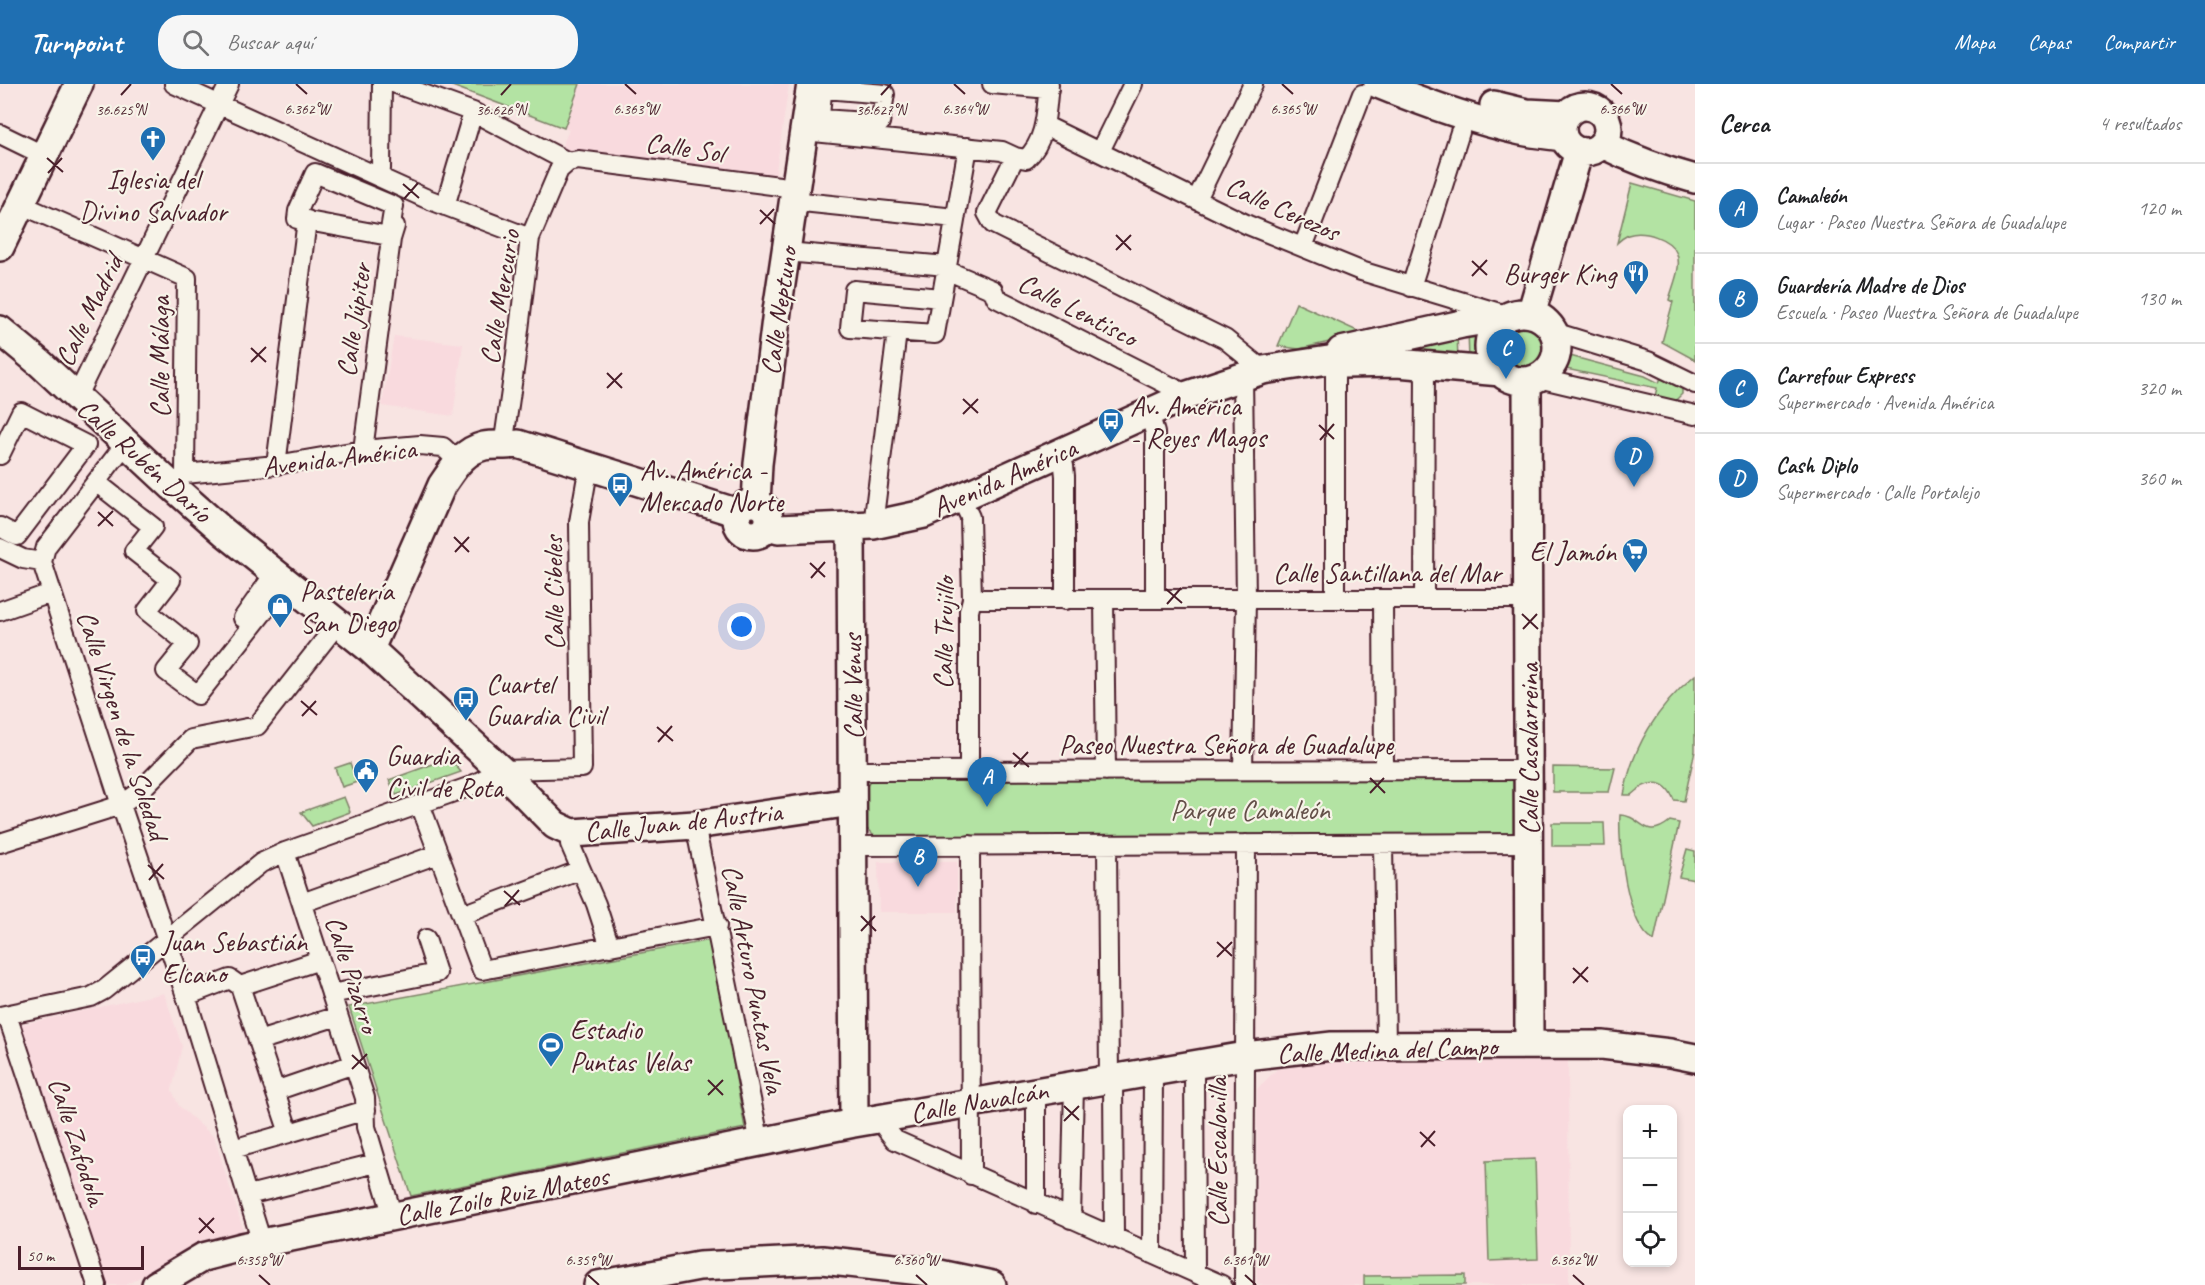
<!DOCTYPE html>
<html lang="es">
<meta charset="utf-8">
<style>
:root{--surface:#fff;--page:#f6f6f6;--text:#202124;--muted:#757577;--line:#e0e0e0;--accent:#1f6fb2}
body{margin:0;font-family:Caveat,sans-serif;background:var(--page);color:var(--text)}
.controls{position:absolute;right:18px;bottom:18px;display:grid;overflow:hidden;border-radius:12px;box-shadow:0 3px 9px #0003}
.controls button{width:54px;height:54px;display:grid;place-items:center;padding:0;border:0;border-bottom:2px solid var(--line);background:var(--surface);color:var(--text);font:30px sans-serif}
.scale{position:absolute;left:18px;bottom:15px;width:126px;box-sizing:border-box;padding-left:6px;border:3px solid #4a1f2b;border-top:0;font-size:16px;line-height:21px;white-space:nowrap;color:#4a1f2b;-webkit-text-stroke:4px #f7f3e8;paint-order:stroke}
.you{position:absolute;left:742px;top:543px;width:21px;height:21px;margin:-15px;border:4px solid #fff;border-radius:50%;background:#1a73e8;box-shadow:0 0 0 9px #1a73e833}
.badge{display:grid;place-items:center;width:39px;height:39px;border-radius:50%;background:var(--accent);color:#fff;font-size:20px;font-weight:700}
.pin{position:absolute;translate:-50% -50px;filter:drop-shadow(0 2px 3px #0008)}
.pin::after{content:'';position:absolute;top:32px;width:21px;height:18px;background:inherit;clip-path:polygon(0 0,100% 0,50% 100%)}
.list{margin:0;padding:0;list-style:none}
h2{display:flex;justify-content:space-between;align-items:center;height:78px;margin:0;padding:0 24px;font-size:26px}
h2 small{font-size:20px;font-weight:400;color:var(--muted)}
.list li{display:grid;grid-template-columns:39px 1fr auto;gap:18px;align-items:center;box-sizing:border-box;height:90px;padding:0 24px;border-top:2px solid var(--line)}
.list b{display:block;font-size:22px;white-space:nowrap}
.list p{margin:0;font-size:20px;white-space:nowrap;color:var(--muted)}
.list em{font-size:20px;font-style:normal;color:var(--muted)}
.icon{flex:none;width:33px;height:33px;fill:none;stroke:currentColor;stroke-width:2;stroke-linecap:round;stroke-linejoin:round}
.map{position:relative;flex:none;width:1695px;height:1201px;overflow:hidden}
header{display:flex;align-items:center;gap:36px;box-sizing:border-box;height:84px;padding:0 30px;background:var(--accent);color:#fff}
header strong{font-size:28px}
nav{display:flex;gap:33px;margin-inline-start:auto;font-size:21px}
.search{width:420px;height:54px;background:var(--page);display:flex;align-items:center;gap:15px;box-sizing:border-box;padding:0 21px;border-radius:24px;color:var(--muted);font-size:22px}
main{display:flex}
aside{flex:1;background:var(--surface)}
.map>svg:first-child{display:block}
.built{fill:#f9dade}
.green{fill:#b3e3a3;stroke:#7e8167;stroke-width:1.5}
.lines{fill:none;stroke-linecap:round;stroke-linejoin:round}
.street-casing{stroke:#4a1f2b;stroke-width:22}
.secondary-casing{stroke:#4a1f2b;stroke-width:32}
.street{stroke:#f7f3e8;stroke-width:18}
.secondary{stroke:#f7f3e8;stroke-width:27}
.ticks{fill:none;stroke:#4a1f2b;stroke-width:2}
.labels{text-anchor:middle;stroke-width:4.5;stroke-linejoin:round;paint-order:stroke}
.street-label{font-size:28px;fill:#4a1f2b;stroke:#f7f3e8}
.poi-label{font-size:28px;fill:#4a1f2b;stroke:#f7f3e8;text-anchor:start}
.park-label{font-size:28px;fill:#645049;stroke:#f7f3e8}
.ticks-label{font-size:15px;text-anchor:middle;fill:#4a1f2b;stroke:#f7f3e8;stroke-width:4.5;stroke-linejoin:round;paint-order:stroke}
</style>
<header>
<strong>Turnpoint</strong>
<div class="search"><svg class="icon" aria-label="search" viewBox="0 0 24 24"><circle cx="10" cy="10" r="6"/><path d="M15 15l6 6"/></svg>Buscar aquí</div>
<nav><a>Mapa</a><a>Capas</a><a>Compartir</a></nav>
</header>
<main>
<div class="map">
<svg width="1695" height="1201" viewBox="0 0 1695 1201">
<rect width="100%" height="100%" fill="#f8e4e2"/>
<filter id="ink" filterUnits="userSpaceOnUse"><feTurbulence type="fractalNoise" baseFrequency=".0167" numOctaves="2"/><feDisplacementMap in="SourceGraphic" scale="12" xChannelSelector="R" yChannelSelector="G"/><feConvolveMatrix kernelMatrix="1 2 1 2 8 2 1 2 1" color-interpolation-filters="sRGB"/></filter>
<g filter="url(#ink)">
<path class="built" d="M580,0H789L775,93L560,66L569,46L564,44Z
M394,252L463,260L453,332L382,322Z
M878,778H957V828H879Z
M164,909L182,962L172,1006L179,1022L214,1053L244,1148L194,1162L126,1201H105L19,941Z
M1568,977L1569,1201H1263L1257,1199V1005L1277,985L1333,978Z"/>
<path class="green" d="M447,0H580L564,44Z
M1632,99L1695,117V276L1662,258L1673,218L1669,216C1672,203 1682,184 1677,170C1671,154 1644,146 1628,151C1624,153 1620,156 1617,159Z
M1296,219L1364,250L1299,265L1278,262Z
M1499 263a25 25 0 1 1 50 0a25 25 0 1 1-50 0Z
M1487,243L1480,261L1483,277H1469L1468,245Z
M1457,247L1458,277L1346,271Z
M1570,272L1645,292L1659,299L1663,288L1682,302V310L1672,320L1654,316L1657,304L1566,285Z
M1695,591V667L1684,717L1674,716C1665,693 1647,696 1631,711H1624C1632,663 1658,622 1695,591Z
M444,668L461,688L396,711L389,696L433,680Z
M350,679L357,698L342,703L335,684Z
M1553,683L1615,684L1609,708H1553Z
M873,694L1516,695L1515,751L880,756C856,741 854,715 873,694Z
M344,713L350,728L312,742L301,728Z
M1620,731C1642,731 1644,758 1670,737L1679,739L1654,857C1626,841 1618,760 1620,731Z
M1552,739H1604L1605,762H1552Z
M1687,765L1695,767V796L1679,793Z
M711,856L745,1044L411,1112L349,923Z
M1535,1075L1538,1175L1489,1177L1486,1077Z
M1465,1191V1201H1364V1192Z"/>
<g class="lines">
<g class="street-casing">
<path id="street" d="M174,0L425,114L530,154
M396,0L473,28L568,78
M992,0L1049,5
M825,5L885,10L880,39L822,35L820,33L822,8Z
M1044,41L1248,141L1361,187L1503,230
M804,47L1002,67L1015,73L1026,75C1047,56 1046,26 1049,0
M0,50L43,71
M1100,67L1133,0
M1015,73L987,129L993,140L1225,255L1263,286
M568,78L578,76L795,104
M315,89L394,122L389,152L297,135L298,127Z
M378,92L381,85L382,0
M1197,115L1253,0
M793,117L955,134
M20,120L187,194L185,390
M445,122L473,28
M1303,163L1362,10
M786,168L947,182
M946,186L993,206L996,214L1188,311
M1411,203L1460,48
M941,214L854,206L850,244L935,250L968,63
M1554,248L1648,277L1695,300
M1538,294L1695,331
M76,314L229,0
M1149,328L1155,349V515
M126,359L46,463L42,478L121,721L186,912L262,1159
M503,363L515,279L530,154L559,86L568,78
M363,366L391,155L395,142
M1059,369L1064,382L1065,392V516
M0,371L21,328L86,361L17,452L0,443
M276,381L307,136
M96,398L153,443L134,467L171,496L147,527L188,560L166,587L198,611L287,498
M178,398L185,390L276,381L363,366L420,361L443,363L458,377
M961,414L970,433L972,515L969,527V687
M873,441L897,248
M0,464L23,475L42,478
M972,515H1528
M1104,515L1106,687
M1335,515V275
M1383,515L1384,686
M1424,515L1425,281
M0,527L51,509
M243,534L275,489
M1243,686L1246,515L1243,292
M853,687L1528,686
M420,720L482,886L717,842
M695,741L760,1059
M572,749L570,760L596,820L610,863
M0,759L121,721L138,709L191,655L257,642L338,539
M1383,760L1386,961
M970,761L971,1091
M1107,761L1109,995
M852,762L1528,759
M285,768L365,1014L366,1043L393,1133
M302,819L438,770
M462,831L581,786
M240,902L320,876
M331,910L437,889L426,855
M186,912L230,895L240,902L289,1049L233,1065
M7,931L97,1201
M0,932L91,913L104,906L261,779L285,768L471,702L501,686L582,684L579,438L586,398L591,383
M258,957L338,932
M1194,981L1195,1189
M1113,994L1114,1154
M275,1007L354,980
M1036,1008V1120
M884,1034L886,1045L895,1056L1222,1201
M289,1049L366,1026
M248,1111L376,1079
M1071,1135L1074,1001
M1152,1170L1153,988
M1244,1201L1246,760"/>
</g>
<g class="secondary-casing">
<path id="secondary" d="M1378,0C1424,19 1472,36 1521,47C1535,50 1549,51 1563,53
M1494,21L1527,29L1567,31
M1562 45a23 23 0 1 1 46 0a23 23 0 1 1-46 0Z
M1602,60C1632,75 1662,86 1695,95
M0,163L79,0
M1489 263a34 34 0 1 1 68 0a34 34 0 1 1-68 0Z
M1531,230L1579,67
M0,246L41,280L173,403L224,448L370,565L501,686L555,741L572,749L695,741L852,718
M1338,271L1341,267L1462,240L1486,236H1503
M1527,297L1529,961
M737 435a16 16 0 1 1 32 0a16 16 0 1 1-32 0Z
M756,419L758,380L777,227L811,0
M769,441L778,445L873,441L924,430L1188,311L1263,286L1335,275L1343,280L1397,279L1501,288
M851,444L854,1039
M370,565L442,401C453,385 463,367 484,362C493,360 506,362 518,360L738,429
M156,1201L203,1173L242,1163L854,1039L1245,972L1332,962L1602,961L1670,969L1695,974
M598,1201L699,1182L822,1176L930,1188L992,1201"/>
</g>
<use href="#street" class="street"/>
<use href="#secondary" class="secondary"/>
</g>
</g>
<path class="ticks" d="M296,0L307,10M625,0L636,10M954,0L965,10M1282,0L1293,10M1611,0L1622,10M121,11L131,0M501,11L511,0M881,11L891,0M47,74L63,88M48,89L62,74M403,100L419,114M404,115L418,99M760,126L775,140M760,140L774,125M1116,151L1131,166M1116,166L1131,151M1472,177L1487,191M1472,192L1487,176M251,264L266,278M251,278L266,263M607,289L622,304M607,304L622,289M963,315L978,329M963,330L978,315M1319,341L1334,355M1320,356L1334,340M98,428L113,442M98,442L113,427M454,453L469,468M455,468L469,453M810,479L825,493M811,494L825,478M1166,505L1182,519M1167,520L1181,504M1522,530L1538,545M1523,545L1537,530M301,617L317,631M302,632L316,617M657,643L673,657M658,658L672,642M1013,669L1029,683M1014,683L1028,668M1370,694L1385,709M1370,709L1384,694M148,781L164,795M149,796L163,780M504,807L520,821M505,822L519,806M861,832L876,847M861,847L875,832M1217,858L1232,872M1217,873L1232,858M1573,884L1588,898M1573,899L1588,883M352,971L367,985M352,985L367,970M708,996L723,1011M708,1011L723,996M1064,1022L1079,1036M1064,1037L1079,1022M1420,1048L1435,1062M1421,1063L1435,1047M199,1134L214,1149M199,1149L214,1134M259,1191L270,1201M588,1191L599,1201M916,1191L927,1201M1245,1191L1256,1201M1573,1191L1584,1201"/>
<defs>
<g id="church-pin" transform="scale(1.35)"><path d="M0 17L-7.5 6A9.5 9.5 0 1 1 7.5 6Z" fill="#1f6fb2" stroke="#f7f3e8"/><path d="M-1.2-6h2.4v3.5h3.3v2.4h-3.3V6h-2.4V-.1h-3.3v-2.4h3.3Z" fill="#fff"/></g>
<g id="restaurant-pin" transform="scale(1.35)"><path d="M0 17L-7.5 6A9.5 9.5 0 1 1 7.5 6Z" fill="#1f6fb2" stroke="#f7f3e8"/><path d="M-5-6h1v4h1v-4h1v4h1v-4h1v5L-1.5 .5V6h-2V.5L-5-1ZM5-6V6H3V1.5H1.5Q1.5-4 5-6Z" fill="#fff"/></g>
<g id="bus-pin" transform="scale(1.35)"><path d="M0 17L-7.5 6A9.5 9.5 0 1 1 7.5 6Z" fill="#1f6fb2" stroke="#f7f3e8"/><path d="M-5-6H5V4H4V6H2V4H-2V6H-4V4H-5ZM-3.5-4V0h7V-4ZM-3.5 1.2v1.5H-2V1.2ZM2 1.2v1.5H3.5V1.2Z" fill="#fff"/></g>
<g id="supermarket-pin" transform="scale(1.35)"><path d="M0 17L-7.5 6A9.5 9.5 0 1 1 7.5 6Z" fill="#1f6fb2" stroke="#f7f3e8"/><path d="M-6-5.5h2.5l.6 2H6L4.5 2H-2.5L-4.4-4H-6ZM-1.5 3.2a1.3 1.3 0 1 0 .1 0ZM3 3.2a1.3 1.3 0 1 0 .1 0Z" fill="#fff"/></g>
<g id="shop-pin" transform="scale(1.35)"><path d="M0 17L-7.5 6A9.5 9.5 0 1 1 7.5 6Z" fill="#1f6fb2" stroke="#f7f3e8"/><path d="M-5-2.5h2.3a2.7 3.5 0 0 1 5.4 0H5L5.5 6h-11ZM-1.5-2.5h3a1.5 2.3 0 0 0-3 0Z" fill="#fff"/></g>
<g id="civic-pin" transform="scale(1.35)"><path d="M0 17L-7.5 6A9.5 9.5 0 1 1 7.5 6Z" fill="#1f6fb2" stroke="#f7f3e8"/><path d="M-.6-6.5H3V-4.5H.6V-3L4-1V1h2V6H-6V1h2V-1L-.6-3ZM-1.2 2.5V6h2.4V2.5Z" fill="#fff"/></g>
<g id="stadium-pin" transform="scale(1.35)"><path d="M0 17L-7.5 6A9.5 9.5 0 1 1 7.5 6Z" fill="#1f6fb2" stroke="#f7f3e8"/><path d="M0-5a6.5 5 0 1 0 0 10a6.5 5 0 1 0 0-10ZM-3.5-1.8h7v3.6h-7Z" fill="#fff"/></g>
</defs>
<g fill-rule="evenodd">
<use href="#church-pin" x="153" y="55"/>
<use href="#restaurant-pin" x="1636" y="189"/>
<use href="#bus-pin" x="1111" y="337"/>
<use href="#bus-pin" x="620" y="401"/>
<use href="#supermarket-pin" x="1635" y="467"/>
<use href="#shop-pin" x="280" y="522"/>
<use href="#bus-pin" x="466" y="615"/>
<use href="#civic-pin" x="366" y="687"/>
<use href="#bus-pin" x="143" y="873"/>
<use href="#stadium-pin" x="551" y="961"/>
</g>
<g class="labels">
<g class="street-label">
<text transform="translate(685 63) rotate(8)" y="10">Calle Sol</text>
<text transform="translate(1283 124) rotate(24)" y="10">Calle Cerezos</text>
<text transform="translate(499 213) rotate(-81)" y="10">Calle Mercurio</text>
<text transform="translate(1078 225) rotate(27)" y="10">Calle Lentisco</text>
<text transform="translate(88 226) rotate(-64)" y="10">Calle Madrid</text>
<text transform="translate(778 227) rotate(-82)" y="10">Calle Neptuno</text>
<text transform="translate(353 236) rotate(-82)" y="10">Calle Júpiter</text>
<text transform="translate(159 273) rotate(-90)" y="10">Calle Málaga</text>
<text transform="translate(339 373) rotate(-7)" y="10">Avenida América</text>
<text transform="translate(145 376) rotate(42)" y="10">Calle Rubén Darío</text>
<text transform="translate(1004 393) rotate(-24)" y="10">Avenida América</text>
<text x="1387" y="498">Calle Santillana del Mar</text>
<text transform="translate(553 509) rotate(-91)" y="10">Calle Cibeles</text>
<text transform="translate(943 549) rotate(-89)" y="10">Calle Trujillo</text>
<text transform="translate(852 603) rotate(-91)" y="10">Calle Venus</text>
<text transform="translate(123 641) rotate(72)" y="10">Calle Virgen de la Soledad</text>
<text x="1226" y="670">Paseo Nuestra Señora de Guadalupe</text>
<text transform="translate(1528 665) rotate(-90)" y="10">Calle Casalarreina</text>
<text transform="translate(683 737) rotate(-6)" y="10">Calle Juan de Austria</text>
<text transform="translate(353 890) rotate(72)" y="10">Calle Pizarro</text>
<text transform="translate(754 895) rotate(79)" y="10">Calle Arturo Puntas Vela</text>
<text transform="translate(1387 965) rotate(-2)" y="10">Calle Medina del Campo</text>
<text transform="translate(979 1017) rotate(-10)" y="10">Calle Navalcán</text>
<text transform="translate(78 1057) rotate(72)" y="10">Calle Zafodola</text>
<text transform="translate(1217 1068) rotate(-90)" y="10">Calle Escalonilla</text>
<text transform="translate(502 1111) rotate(-11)" y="10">Calle Zoilo Ruiz Mateos</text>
</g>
<g class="poi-label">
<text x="153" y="105" text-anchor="middle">Iglesia del<tspan x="153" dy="32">Divino Salvador</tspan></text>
<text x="1616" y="199" text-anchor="end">Burger King</text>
<text x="1130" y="331">Av. América<tspan x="1130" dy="32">- Reyes Magos</tspan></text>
<text x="640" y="395">Av. América -<tspan x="640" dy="32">Mercado Norte</tspan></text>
<text x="1616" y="477" text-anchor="end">El Jamón</text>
<text x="300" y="516">Pastelería<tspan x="300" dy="32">San Diego</tspan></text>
<text x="486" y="609">Cuartel<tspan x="486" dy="32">Guardia Civil</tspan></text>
<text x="386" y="681">Guardia<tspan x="386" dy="32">Civil de Rota</tspan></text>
<text x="162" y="867">Juan Sebastián<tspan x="162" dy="32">Elcano</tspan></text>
<text x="570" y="955">Estadio<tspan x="570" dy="32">Puntas Velas</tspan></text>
</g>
<g class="park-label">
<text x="1250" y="735">Parque Camaleón</text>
</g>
</g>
<g class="ticks-label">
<text x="307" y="30">6.362°W</text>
<text x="636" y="30">6.363°W</text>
<text x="965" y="30">6.364°W</text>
<text x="1293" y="30">6.365°W</text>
<text x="1622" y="30">6.366°W</text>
<text x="501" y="31">36.626°N</text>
<text x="121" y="31">36.625°N</text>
<text x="881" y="31">36.627°N</text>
<text x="259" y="1181">6.358°W</text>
<text x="588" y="1181">6.359°W</text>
<text x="916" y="1181">6.360°W</text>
<text x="1245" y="1181">6.361°W</text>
<text x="1573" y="1181">6.362°W</text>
</g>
</svg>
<div class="controls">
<button>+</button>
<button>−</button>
<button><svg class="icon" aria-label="locate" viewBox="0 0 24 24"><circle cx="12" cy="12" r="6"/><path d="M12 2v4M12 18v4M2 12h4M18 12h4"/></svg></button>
</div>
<div class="scale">50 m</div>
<div class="you"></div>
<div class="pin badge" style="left:987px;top:723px">A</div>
<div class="pin badge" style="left:918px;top:803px">B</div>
<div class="pin badge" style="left:1506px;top:295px">C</div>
<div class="pin badge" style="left:1634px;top:403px">D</div>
</div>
<aside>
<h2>Cerca<small>4 resultados</small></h2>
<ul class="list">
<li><span class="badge">A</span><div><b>Camaleón</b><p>Lugar · Paseo Nuestra Señora de Guadalupe</p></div><em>120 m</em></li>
<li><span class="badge">B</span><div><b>Guardería Madre de Dios</b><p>Escuela · Paseo Nuestra Señora de Guadalupe</p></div><em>130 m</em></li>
<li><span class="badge">C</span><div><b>Carrefour Express</b><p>Supermercado · Avenida América</p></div><em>320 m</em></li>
<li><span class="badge">D</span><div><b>Cash Diplo</b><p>Supermercado · Calle Portalejo</p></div><em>360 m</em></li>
</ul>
</aside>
</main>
